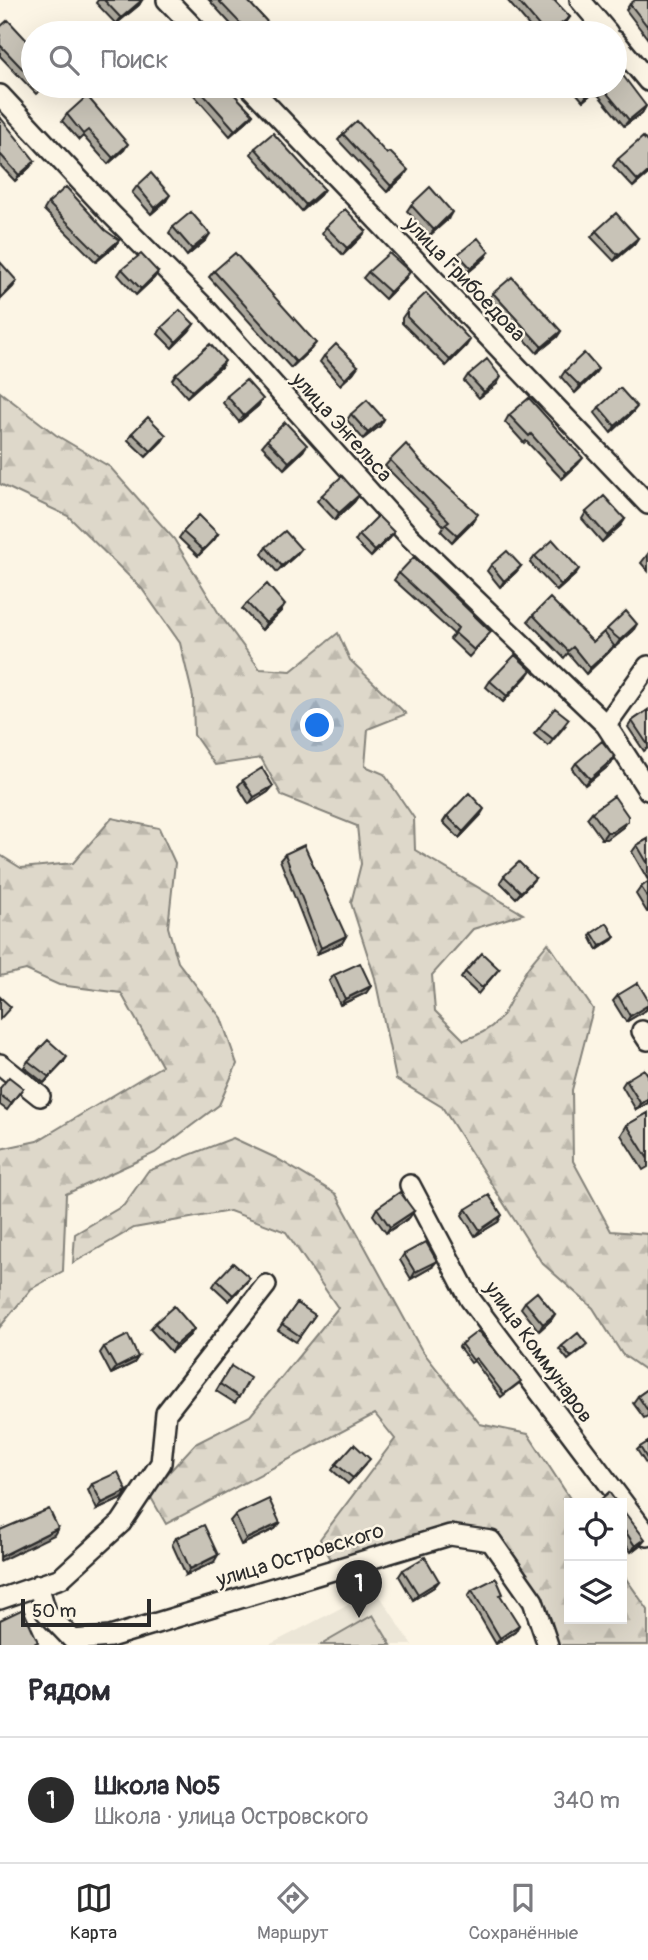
<!DOCTYPE html>
<html lang="ru">
<meta charset="utf-8">
<style>
:root{--surface:#fff;--page:#f2f2f3;--text:#2b2b33;--muted:#7c7c81;--line:#e1e1e2;--accent:#2b2b2b}
body{margin:0;font-family:Pangolin,sans-serif;background:var(--page);color:var(--text)}
.controls{position:absolute;right:21px;bottom:21px;display:grid;overflow:hidden;border-radius:0px;box-shadow:0 7px 28px #0002}
.controls button{width:63px;height:63px;display:grid;place-items:center;padding:0;border:0;border-bottom:2px solid var(--line);background:var(--surface);color:var(--text);font:35px sans-serif}
.scale{position:absolute;left:21px;bottom:18px;width:130px;box-sizing:border-box;padding-left:7px;border:4px solid #2b2b2b;border-top:0;font-size:19px;line-height:24px;white-space:nowrap;color:#2b2b2b;-webkit-text-stroke:5px #fcf5e5;paint-order:stroke}
.you{position:absolute;left:318px;top:726px;width:24px;height:24px;margin:-18px;border:5px solid #fff;border-radius:50%;background:#1a73e8;box-shadow:0 0 0 10px #1a73e833}
.badge{display:grid;place-items:center;width:46px;height:46px;border-radius:50%;background:var(--accent);color:#fff;font-size:23px;font-weight:700}
.pin{position:absolute;translate:-50% -58px;filter:drop-shadow(0 2px 4px #0008)}
.pin::after{content:'';position:absolute;top:37px;width:24px;height:21px;background:inherit;clip-path:polygon(0 0,100% 0,50% 100%)}
.list{margin:0;padding:0;list-style:none}
h2{display:flex;justify-content:space-between;align-items:center;height:91px;margin:0;padding:0 28px;font-size:30px}
h2 small{font-size:23px;font-weight:400;color:var(--muted)}
.list li{display:grid;grid-template-columns:46px 1fr auto;gap:21px;align-items:center;box-sizing:border-box;height:126px;padding:0 28px;border-top:2px solid var(--line)}
.list b{display:block;font-size:26px;white-space:nowrap}
.list p{margin:0;font-size:23px;white-space:nowrap;color:var(--muted)}
.list em{font-size:23px;font-style:normal;color:var(--muted)}
.icon{flex:none;width:38px;height:38px;fill:none;stroke:currentColor;stroke-width:2;stroke-linecap:round;stroke-linejoin:round}
.map{position:relative;flex:none;width:648px;height:1645px;overflow:hidden}
.search{position:absolute;background:var(--surface);box-shadow:0 7px 28px #0002;left:21px;right:21px;top:21px;height:77px;display:flex;align-items:center;gap:18px;box-sizing:border-box;padding:0 24px;border-radius:38px;color:var(--muted);font-size:26px}
.sheet{height:217px;background:var(--surface)}
nav{display:flex;justify-content:space-around;align-items:center;box-sizing:border-box;height:98px;border-top:2px solid var(--line);background:var(--surface);font-size:19px;color:var(--muted)}
nav a{display:grid;justify-items:center;gap:4px}
nav .on{color:var(--accent)}
.map>svg:first-child{display:block}
.built{fill:#ece6d7}
.forest{fill:url(#forest-firs);stroke:#84827a;stroke-width:2}
.pitch{fill:#ded8ca;stroke:#84827a;stroke-width:2}
.lines{fill:none;stroke-linecap:round;stroke-linejoin:round}
.street-casing{stroke:#2b2b2b;stroke-width:24}
.street{stroke:#fcf5e5;stroke-width:19}
.wall{fill:#aca89d;stroke:#2b2b2b;stroke-width:2}
.shaded-wall{fill:#8c8880;stroke:#2b2b2b;stroke-width:2}
.building{fill:#c8c3b7;stroke:#2b2b2b;stroke-width:2}
.labels{text-anchor:middle;stroke-width:5;stroke-linejoin:round;paint-order:stroke}
.street-label{font-size:21px;fill:#2b2b2b;stroke:#fcf5e5}
</style>
<div class="map">
<svg width="648" height="1645" viewBox="0 0 648 1645">
<defs>
<pattern id="forest-firs" width="22" height="20" patternUnits="userSpaceOnUse" patternTransform="scale(1.75)"><rect width="22" height="20" fill="#ded8ca"/><path d="M5 1l3.5 6h-7zM16 11l3.5 6h-7z" fill="#bfbaae"/></pattern>
</defs>
<rect width="100%" height="100%" fill="#fcf5e5"/>
<filter id="ink" filterUnits="userSpaceOnUse"><feTurbulence type="fractalNoise" baseFrequency=".0143" numOctaves="2"/><feDisplacementMap in="SourceGraphic" scale="14" xChannelSelector="R" yChannelSelector="G"/><feConvolveMatrix kernelMatrix="1 2 1 2 8 2 1 2 1" color-interpolation-filters="sRGB"/></filter>
<g filter="url(#ink)">
<path class="built" d="M376,1590L412,1645H269Z"/>
<path class="forest" d="M0,392L56,435L110,467L174,539L218,612L260,669L291,671L338,633L350,660L406,714L368,729L365,766L384,774L414,818L415,850L523,914L473,929L432,975L435,1011L464,1040C510,1025 505,1004 527,969C533,960 541,952 548,943L593,1009L572,1090L573,1161L611,1231L648,1234V1372L622,1354L593,1308L542,1263L442,1107L396,1079L375,978L351,903L361,864L357,826L282,796L261,758L215,765L194,735L193,697L180,643L142,589L68,516L0,484Z
M112,818L159,828L175,863L168,927L178,962L221,1018L237,1064L219,1105L155,1153L66,1194L63,1271L31,1289L0,1327V1149L37,1141L162,1066L121,993L59,985L26,970L0,976V855L21,868L73,863Z
M233,1138L276,1158L336,1194L421,1349L480,1424L528,1434L573,1503H569V1619H622V1573L648,1610V1645H558L544,1600L505,1542L486,1530L434,1532L333,1563L320,1539L395,1439L375,1414L166,1524L149,1494L195,1444L250,1416L338,1308L286,1232L230,1211L134,1228L73,1263L75,1234L124,1205L148,1171Z"/>
<path class="pitch" d="M373,1615L391,1645H321Z"/>
<g class="lines">
<g class="street-casing">
<path id="street" d="M167,0L199,33
M580,0L608,33
M615,41L648,81
M249,86L648,504
M0,95L111,214L204,307L409,536L606,725L648,790
M606,725L648,666
M642,1031L648,1040
M0,1064L40,1096
M410,1185L470,1299L648,1536
M38,1585L46,1612L73,1640L110,1637L450,1535L491,1541L533,1601L548,1645
M0,1599L61,1578L121,1523L161,1463L166,1413L266,1285"/>
</g>
<use href="#street" class="street"/>
</g>
<path class="wall" d="M98,0H142L139,5L116,24L96,3Z
M209,0H247L270,25L263,33H235L237,31Z
M507,0H554L570,17L565,24L553,33H535Z
M648,0V39L626,10L630,4Z
M0,27L33,47V86H46L36,94L0,56Z
M186,86H226L253,114L248,120L230,136Z
M570,86H615L646,106L642,113L624,126L595,91L583,101Z
M67,114L124,150L108,164L83,136L79,140L62,121Z
M0,117L30,167L15,181L0,165Z
M343,134L404,176L387,192L338,140Z
M648,143V174L633,187L613,166L618,159Z
M255,148L324,189L320,195L302,211L251,154Z
M137,186L166,201L151,214L132,193Z
M48,203L119,240L114,247L96,262L44,210Z
M411,205L448,219L429,236L407,211Z
M173,227L206,240L187,256L169,233Z
M326,227L366,231L361,237L343,255L322,233Z
M596,231L638,238L634,244L614,261L591,237Z
M489,252L485,258L466,274L454,261L458,254Z
M122,269L158,272L154,278L136,295L118,275Z
M214,271L311,349L291,368L209,277Z
M368,272L405,279L385,299L363,278Z
M493,293L561,331L557,337L537,353L489,299Z
M407,311L466,346L446,366L402,323V318Z
M194,324L189,331L172,348L158,334L162,327Z
M324,356L358,366L353,373L340,385L320,362Z
M221,367L187,397L172,380L176,374Z
M565,371L594,375L575,393L561,377Z
M468,375L497,384L479,398L464,381Z
M227,396L258,406L239,422L223,403Z
M599,407L632,413L611,433L595,413Z
M351,414L384,419L380,426L363,439L347,420Z
M509,415L578,464L562,479L526,441L524,443L505,422Z
M132,433L166,435L162,441L146,457L128,440Z
M267,440L303,451L284,469L262,446Z
M390,460L473,521L452,542L441,531L444,526L385,466Z
M322,495H359L354,502L335,520L317,501Z
M586,512L625,519L621,525L602,542L582,519Z
M183,532L218,534L214,540L198,556L179,538Z
M359,535L390,538L371,557L355,541Z
M266,547L301,549L296,555L277,572L262,554Z
M648,554V571L641,563Z
M535,556L575,575L557,591L530,563Z
M491,565L521,566L516,572L500,587L487,571Z
M399,573L486,638L469,657L450,639L454,634L394,580Z
M247,603L281,611L262,630L242,609Z
M533,615L593,642L607,629L633,631L615,647L612,644L614,646L609,652L586,674L568,653L564,658L528,621Z
M526,677L503,702L486,687L490,681Z
M648,710V748L644,751L628,727L632,721Z
M565,726L548,746L534,734L539,728Z
M615,757L611,764L585,785L572,769L576,763Z
M243,780L273,786L268,792L249,804L238,786Z
M592,812L623,827L607,839H602L587,818Z
M447,816H480L459,838L443,822Z
M648,839V880L632,852L637,845Z
M285,854L346,936L342,943L317,954L280,860Z
M504,876L535,878L530,884L516,898L500,882Z
M648,882V912H647L636,894L641,887Z
M592,933L612,940L597,950L590,936Z
M499,969L478,994L461,978L465,972Z
M334,975L371,986L366,993L340,1005L329,981Z
M618,995L648,1000V1007L646,1010L626,1022L613,1001Z
M28,1061L63,1063L44,1083L24,1067Z
M648,1075V1103L636,1110L622,1086L626,1080Z
M0,1088H23L7,1110L0,1105Z
M648,1113V1167L643,1170L621,1135L627,1125Z
M377,1208L414,1211L409,1218L386,1233L373,1215Z
M466,1209L498,1222L475,1236L462,1215Z
M404,1254L432,1267L411,1279L400,1260Z
M217,1280L245,1284L229,1301L213,1286Z
M525,1302L555,1314L551,1320L539,1331L521,1308Z
M297,1303L315,1315L296,1342L278,1330Z
M155,1323L194,1329L190,1335L171,1352L150,1329Z
M461,1344L518,1384L501,1397L474,1361L471,1363L459,1347Z
M562,1346L584,1348L568,1360L559,1349Z
M104,1347L138,1357L134,1363L111,1374L100,1353Z
M231,1366L239,1397L235,1403L216,1391Z
M648,1389V1416L644,1418L633,1403L638,1396Z
M648,1442V1467L637,1450L640,1447Z
M336,1464L365,1465L348,1484L332,1470Z
M92,1484L127,1491L123,1498L97,1510L88,1490Z
M622,1509L640,1545L631,1552L622,1539Z
M235,1515L280,1523L275,1529L241,1545L230,1521Z
M176,1538L214,1562L186,1575L172,1544Z
M403,1570L439,1581L434,1587L413,1600L399,1576Z
M472,1590L519,1625L515,1632L496,1644L468,1596Z"/>
<path class="shaded-wall" d="M142,0L139,5L116,24L121,18Z
M570,17L565,24L553,33H549Z
M599,86L595,91L583,101L587,95Z
M646,106L642,113L624,126L629,120Z
M253,114L248,120L230,136L235,130Z
M128,144L124,150L108,164L113,158Z
M35,161L30,167L15,181L19,175Z
M408,170L404,176L387,192L391,186Z
M648,172V174L633,187L638,181Z
M324,189L320,195L302,211L306,205Z
M170,195L166,201L151,214L155,208Z
M452,212L448,219L429,236L434,230Z
M366,231L361,237L343,255L347,248Z
M210,234L206,240L187,256L192,249Z
M638,238L634,244L614,261L618,255Z
M119,240L114,247L96,262L101,256Z
M489,252L485,258L466,274L471,268Z
M158,272L154,278L136,295L141,289Z
M410,272L405,279L385,299L390,292Z
M17,281L13,287L0,300V298Z
M194,324L189,331L172,348L176,342Z
M561,331L557,337L537,353L542,347Z
M470,340L466,346L446,366L450,360Z
M316,343L311,349L291,368L296,362Z
M225,361L221,367L187,397L192,391Z
M358,366L353,373L340,385L345,379Z
M598,369L594,375L575,393L580,386Z
M501,377L497,384L479,398L484,392Z
M263,399L258,406L239,422L244,416Z
M637,407L632,413L611,433L615,426Z
M384,419L380,426L363,439L368,433Z
M166,435L162,441L146,457L151,451Z
M307,445L303,451L284,469L289,462Z
M583,458L578,464L562,479L566,473Z
M359,495L354,502L335,520L339,513Z
M478,514L473,521L452,542L457,535Z
M625,519L621,525L602,542L607,536Z
M394,532L390,538L371,557L375,551Z
M218,534L214,540L198,556L203,550Z
M301,549L296,555L277,572L282,566Z
M521,566L516,572L500,587L504,581Z
M579,569L575,575L557,591L561,585Z
M285,605L281,611L262,630L266,623Z
M637,624L633,631L615,647L620,640Z
M614,646L609,652L586,674L590,668Z
M531,670L526,677L503,702L507,696Z
M615,757L611,764L585,785L590,779Z
M273,786L268,792L249,804L254,797Z
M484,809L480,816L459,838L463,832Z
M628,821L623,827L607,839H602L607,832Z
M535,878L530,884L516,898L521,892Z
M346,936L342,943L317,954L321,948Z
M615,937L612,940L597,950L600,946Z
M371,986L366,993L340,1005L345,999Z
M648,1005L646,1010L626,1022L630,1016Z
M67,1057L63,1063L44,1083L49,1077Z
M648,1099V1103L636,1110L641,1104Z
M414,1211L409,1218L386,1233L390,1227Z
M502,1215L498,1222L475,1236L480,1230Z
M437,1261L432,1267L411,1279L415,1272Z
M250,1278L245,1284L229,1301L233,1295Z
M555,1314L551,1320L539,1331L543,1324Z
M194,1329L190,1335L171,1352L175,1345Z
M138,1357L134,1363L111,1374L116,1368Z
M127,1491L123,1498L97,1510L102,1503Z
M280,1523L275,1529L241,1545L246,1539Z
M58,1528L54,1535L0,1561V1557Z
M645,1539L640,1545L631,1552L635,1546Z
M218,1555L214,1562L186,1575L190,1569Z
M439,1581L434,1587L413,1600L418,1594Z
M519,1625L515,1632L496,1644L500,1638Z"/>
<path class="building" d="M104,0H142L121,18Z
M218,0H247L270,25L261,33H245L239,27L242,25Z
M517,0H554L570,17L549,33H545Z
M635,0H648V27L630,4Z
M8,20L33,47V80L0,45V27Z
M176,25L183,33H167Z
M615,65L646,106L629,120L601,86H615Z
M196,86H226L253,114L235,130Z
M580,86H598L587,95Z
M87,96L128,144L113,158L88,130L83,134L67,114Z
M0,117L35,161L19,175L0,154Z
M357,121L387,154L390,152L408,170L391,186L343,134Z
M273,133L324,189L306,205L255,148Z
M643,137L648,143V172L638,181L618,159Z
M151,173L170,195L155,208L137,186Z
M66,187L105,230L119,240L101,256L48,203Z
M430,187L452,212L434,230L411,205Z
M345,209L366,231L347,248L326,227Z
M191,212L210,234L192,249L173,227Z
M616,213L638,238L618,255L596,231Z
M478,238L489,252L471,268L458,254Z
M235,253L316,343L296,362L214,271Z
M389,253L410,272L390,292L368,272Z
M141,254L158,272L141,289L122,269Z
M0,262L17,281L0,298Z
M512,277L561,331L542,347L493,293Z
M426,293L470,340L450,360L407,317V311Z
M180,310L194,324L176,342L162,327Z
M210,344L225,361L192,391L176,374Z
M336,344L358,366L345,379L324,356Z
M584,353L598,369L580,386L565,371Z
M487,359L501,377L484,392L468,375Z
M246,380L263,399L244,416L227,396Z
M620,388L637,407L615,426L599,407Z
M529,398L583,458L566,473L531,434L529,436L509,415Z
M367,400L384,419L368,433L351,414Z
M148,417L166,435L151,451L132,433Z
M285,422L307,445L289,462L267,440Z
M406,444L422,463L478,514L457,535L445,524L449,521L390,460Z
M342,476L359,495L339,513L322,495Z
M604,496L625,519L607,536L586,512Z
M199,515L218,534L203,550L183,532Z
M378,516L394,532L375,551L359,535Z
M285,531L301,549L282,566L266,547Z
M553,540L579,569L561,585L535,556Z
M507,551L521,566L504,581L491,565Z
M414,557L491,632L474,650L455,633L458,628L399,573Z
M267,584L285,605L266,623L247,603Z
M550,598L593,642L604,632L614,646L590,668L573,647L568,651L533,615Z
M626,611L637,624L620,640L607,629Z
M515,655L531,670L507,696L490,681Z
M555,708L569,719L553,739L539,728Z
M648,710V745L632,721Z
M602,741L615,757L590,779L576,763Z
M262,768L273,786L254,797L243,780Z
M469,793L484,809L463,832L447,816Z
M614,796L628,816V821L612,832H607L592,812Z
M648,839V864L637,845Z
M304,845L346,936L321,948L285,854Z
M519,862L535,878L521,892L504,876Z
M648,882V898L641,887Z
M607,923L615,937L600,946L592,933Z
M482,953L499,969L482,988L465,972Z
M360,963L371,986L345,999L334,975Z
M638,983L648,1000V1005L630,1016L618,995Z
M0,997L11,1007L0,1019Z
M48,1040L67,1057L49,1077L28,1061Z
M644,1069L648,1075V1099L641,1104L626,1080Z
M9,1077L23,1088L11,1103L0,1095V1088Z
M648,1113V1159L627,1125Z
M400,1192L414,1211L390,1227L377,1208Z
M489,1195L502,1215L480,1230L466,1209Z
M426,1242L437,1261L415,1272L404,1254Z
M233,1263L250,1278L233,1295L217,1280Z
M537,1292L555,1314L543,1324L525,1302Z
M297,1303L315,1315L300,1336L282,1324Z
M174,1306L194,1329L175,1345L155,1323Z
M478,1331L521,1381L504,1394L476,1358L473,1360L461,1344Z
M578,1333L587,1344L571,1357L562,1346Z
M128,1335L138,1357L116,1368L104,1347Z
M231,1366L250,1378L239,1397L220,1384Z
M648,1389V1411L638,1396Z
M648,1442V1460L640,1447Z
M354,1444L370,1459L353,1478L336,1464Z
M118,1472L127,1491L102,1503L92,1484Z
M609,1492L617,1503H599L598,1502Z
M269,1499L280,1523L246,1539L235,1515Z
M49,1509L58,1528L0,1557V1530Z
M622,1509L645,1539L635,1546L622,1526Z
M204,1525L218,1555L190,1569L176,1538Z
M425,1557L439,1581L418,1594L403,1570Z
M496,1578L503,1594L500,1595L519,1625L500,1638L472,1590Z
M23,1609L38,1642L32,1645H0V1620Z"/>
</g>
<g class="labels">
<g class="street-label">
<text transform="translate(465 279) rotate(46)" y="7">улица Грибоедова</text>
<text transform="translate(342 427) rotate(48)" y="7">улица Энгельса</text>
<text transform="translate(539 1352) rotate(54)" y="7">улица Коммунаров</text>
<text transform="translate(300 1555) rotate(-17)" y="7">улица Островского</text>
</g>
</g>
</svg>
<div class="controls">
<button><svg class="icon" aria-label="locate" viewBox="0 0 24 24"><circle cx="12" cy="12" r="6"/><path d="M12 2v4M12 18v4M2 12h4M18 12h4"/></svg></button>
<button><svg class="icon" aria-label="layers" viewBox="0 0 24 24"><path d="M12 4l9 5-9 5-9-5zM3 14l9 5 9-5"/></svg></button>
</div>
<div class="scale">50 m</div>
<div class="you"></div>
<div class="pin badge" style="left:359px;top:1618px">1</div>
<div class="search"><svg class="icon" aria-label="search" viewBox="0 0 24 24"><circle cx="10" cy="10" r="6"/><path d="M15 15l6 6"/></svg>Поиск</div>
</div>
<section class="sheet">
<h2>Рядом<small></small></h2>
<ul class="list">
<li><span class="badge">1</span><div><b>Школа №5</b><p>Школа · улица Островского</p></div><em>340 m</em></li>
</ul>
</section>
<nav>
<a class="on"><svg class="icon" aria-label="map" viewBox="0 0 24 24"><path d="M3 6l6-2 6 2 6-2v14l-6 2-6-2-6 2zM9 4v14M15 6v14"/></svg>Карта</a>
<a><svg class="icon" aria-label="directions" viewBox="0 0 24 24"><path d="M12 3l9 9-9 9-9-9zM9 14v-3h6M13 9l2 2-2 2"/></svg>Маршрут</a>
<a><svg class="icon" aria-label="saved" viewBox="0 0 24 24"><path d="M7 4h10v16l-5-4-5 4z"/></svg>Сохранённые</a>
</nav>
